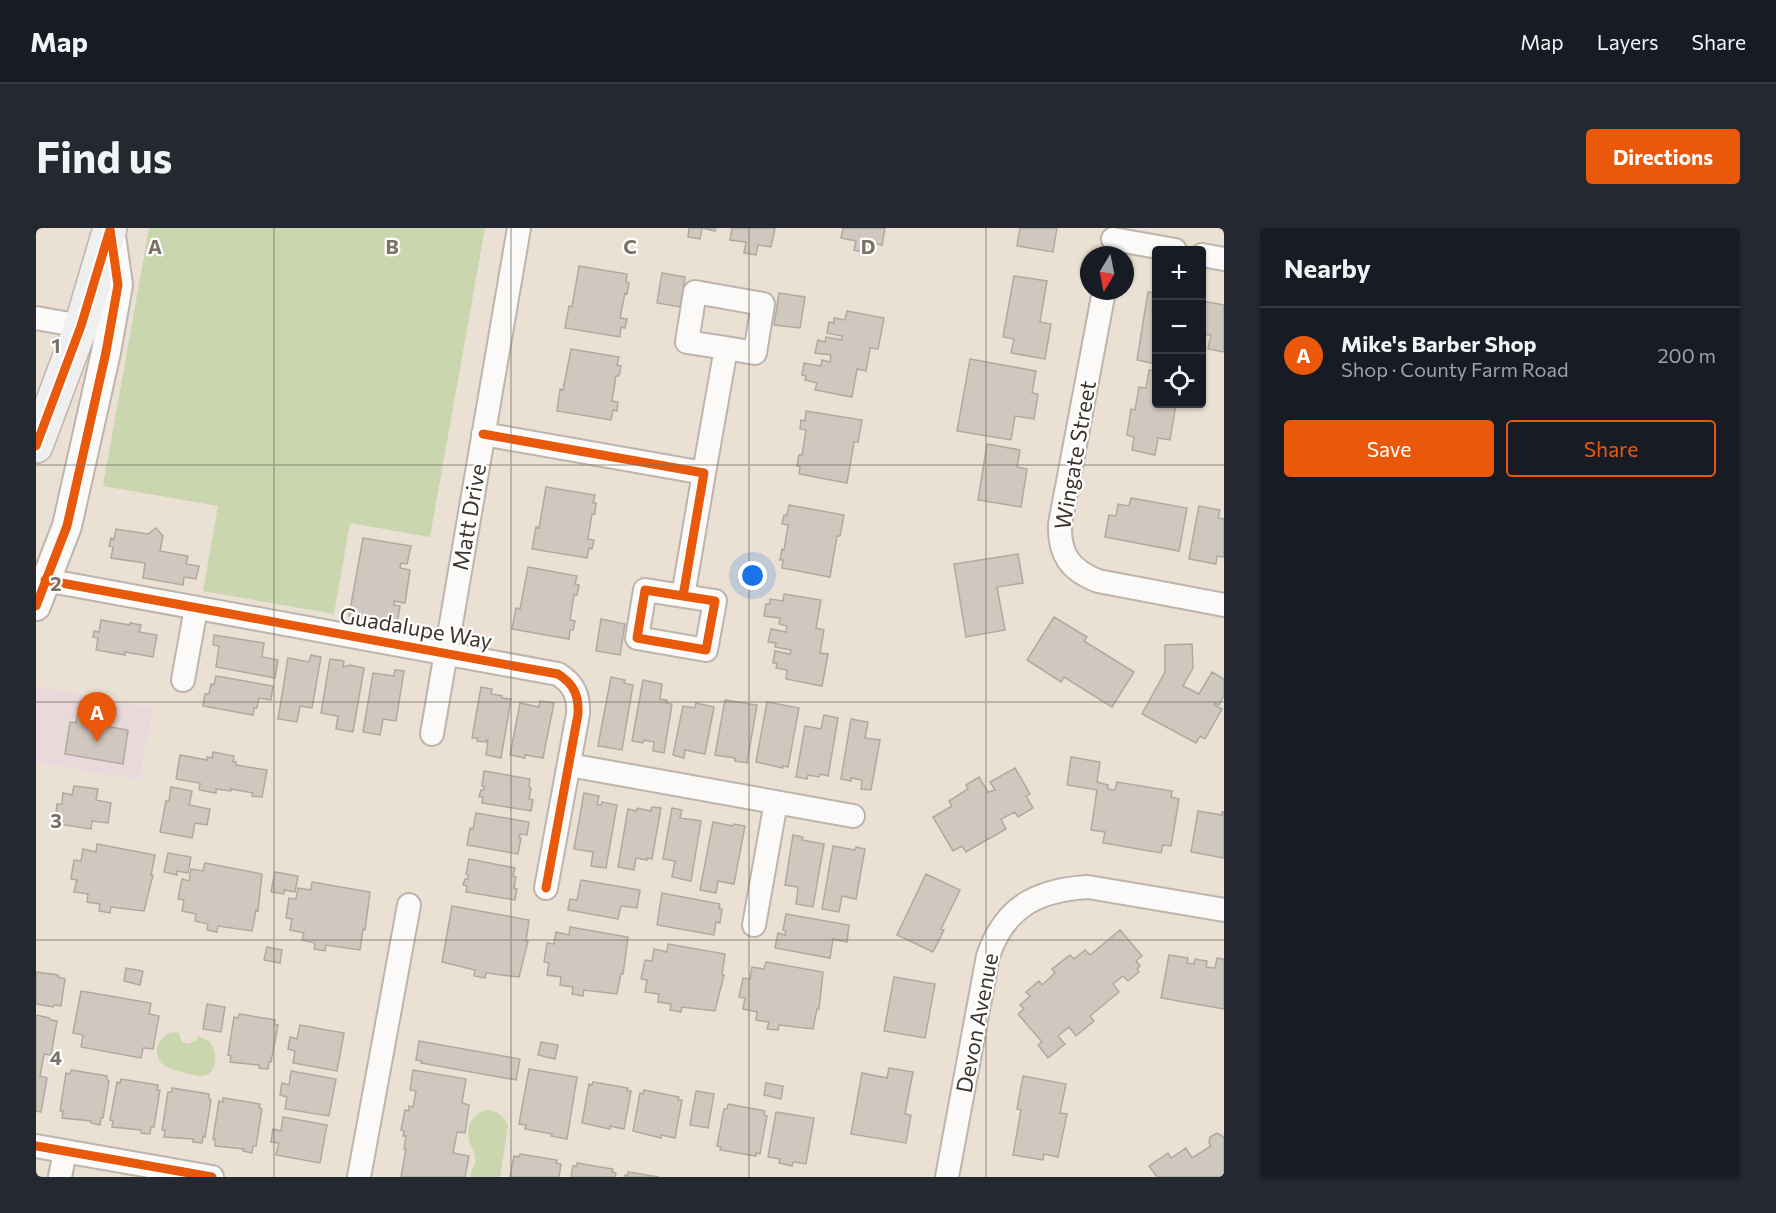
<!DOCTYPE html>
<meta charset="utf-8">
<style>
:root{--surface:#171b24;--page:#242831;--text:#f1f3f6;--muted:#9ea1a6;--line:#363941;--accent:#ea580c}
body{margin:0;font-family:Commissioner,sans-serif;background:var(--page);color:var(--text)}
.controls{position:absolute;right:18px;top:18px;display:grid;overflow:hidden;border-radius:6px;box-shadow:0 2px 4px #0004}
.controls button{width:54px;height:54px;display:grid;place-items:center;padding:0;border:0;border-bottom:2px solid var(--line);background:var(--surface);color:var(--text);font:30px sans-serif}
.compass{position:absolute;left:1044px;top:18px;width:54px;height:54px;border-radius:50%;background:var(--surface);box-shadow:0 2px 4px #0004;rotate:190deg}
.you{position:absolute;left:717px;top:348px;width:21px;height:21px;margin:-15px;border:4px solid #fff;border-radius:50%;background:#1a73e8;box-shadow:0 0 0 9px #1a73e833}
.badge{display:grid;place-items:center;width:39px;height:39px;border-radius:50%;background:var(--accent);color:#fff;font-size:20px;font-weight:700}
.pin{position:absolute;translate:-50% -50px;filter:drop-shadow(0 2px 3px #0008)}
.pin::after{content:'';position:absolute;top:32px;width:21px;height:18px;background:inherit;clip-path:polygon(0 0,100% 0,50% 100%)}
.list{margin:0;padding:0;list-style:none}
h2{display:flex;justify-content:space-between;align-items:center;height:78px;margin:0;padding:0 24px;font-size:26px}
h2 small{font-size:20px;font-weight:400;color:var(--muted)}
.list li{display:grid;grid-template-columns:39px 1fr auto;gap:18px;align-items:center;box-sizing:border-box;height:96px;padding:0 24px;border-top:2px solid var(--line)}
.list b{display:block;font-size:22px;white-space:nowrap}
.list p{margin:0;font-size:20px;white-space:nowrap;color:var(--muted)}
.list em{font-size:20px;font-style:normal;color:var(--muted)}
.actions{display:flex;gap:12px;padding:18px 24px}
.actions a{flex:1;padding:14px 0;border:2px solid var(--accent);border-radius:6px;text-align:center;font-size:21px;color:var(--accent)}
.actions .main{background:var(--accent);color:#fff}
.icon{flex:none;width:33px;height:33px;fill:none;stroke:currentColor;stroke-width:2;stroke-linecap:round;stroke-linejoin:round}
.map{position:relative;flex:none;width:1188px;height:949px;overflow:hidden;border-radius:6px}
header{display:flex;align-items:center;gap:36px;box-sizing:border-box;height:84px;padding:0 30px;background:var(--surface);border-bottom:2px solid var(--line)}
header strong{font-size:28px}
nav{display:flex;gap:33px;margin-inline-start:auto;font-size:21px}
.intro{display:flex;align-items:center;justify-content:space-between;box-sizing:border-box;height:144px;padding:0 36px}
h1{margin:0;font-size:42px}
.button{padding:15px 27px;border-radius:6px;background:var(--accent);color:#fff;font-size:21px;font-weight:700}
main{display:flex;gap:36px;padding:0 36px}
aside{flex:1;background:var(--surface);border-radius:6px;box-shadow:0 2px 4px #0004}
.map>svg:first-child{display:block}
.commercial{fill:#e9d9db}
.green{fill:#cad6ae}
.building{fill:#d0c8be;stroke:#b1a89f;stroke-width:1.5}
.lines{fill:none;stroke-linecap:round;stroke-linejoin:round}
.minor-casing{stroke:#bdb5ac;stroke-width:26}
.tertiary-casing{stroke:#bdb5ac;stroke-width:32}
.secondary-casing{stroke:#bdb5ac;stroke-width:36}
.minor{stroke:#fcfaf9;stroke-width:22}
.tertiary{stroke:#fcfaf9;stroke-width:28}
.secondary{stroke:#eeefee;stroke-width:33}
.cycleway-casing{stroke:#fff;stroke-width:13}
.cycleway{stroke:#e8590c;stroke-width:9}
.grid{fill:none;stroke:#7a7267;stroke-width:1.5;stroke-opacity:0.55}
.labels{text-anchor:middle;stroke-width:4.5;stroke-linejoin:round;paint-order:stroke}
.street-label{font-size:22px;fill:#3e362d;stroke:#fff}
.grid-label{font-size:20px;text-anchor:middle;font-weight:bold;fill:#7a7267;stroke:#fff;stroke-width:4.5;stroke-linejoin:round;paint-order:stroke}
</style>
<header>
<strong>Map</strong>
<nav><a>Map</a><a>Layers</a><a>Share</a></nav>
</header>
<div class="intro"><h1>Find us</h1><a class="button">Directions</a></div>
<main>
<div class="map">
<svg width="1188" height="949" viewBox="0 0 1188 949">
<rect width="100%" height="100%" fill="#eae0d4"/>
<path class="commercial" d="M0,458L117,480L103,552L0,534Z"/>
<path class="green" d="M113,0H449L394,309L314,295L298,386L167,363L182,278L67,258Z
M136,804L143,805L145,813L151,816L160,813L162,808L174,814C180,825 182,834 175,844C172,846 170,848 166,848C157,848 131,841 125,835C116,823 123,808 136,804Z
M452,882C462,883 468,888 472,897L464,949H434C435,942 440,937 439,930C439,925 436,921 434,916C429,900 435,885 452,882Z"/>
<path class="building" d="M653,0H680L679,3L666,0L664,11L652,9Z
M696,0H739L735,19L722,17L720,27L708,25L710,14L694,12Z
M807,0H849L846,17L833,14L830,25L818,22L820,13L805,10Z
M984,0H1021L1017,24L981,18Z
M543,38L591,46L590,54L593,55L591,66L589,65L584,90L591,91L589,100L585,99L584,109L529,100L533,78L536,79Z
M626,45L649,49L644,79L621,75Z
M978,48L1011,53L1004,94L1015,96L1009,131L975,125L978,111L967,109Z
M1112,64L1120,65V136L1101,132Z
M743,65L769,69L764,100L738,97Z
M1166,73L1188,77V124L1172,121L1175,107L1166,106Z
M811,83L848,90L842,121L834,120L830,143L821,141L816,169L779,162L781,155L769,152L770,148L766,147L768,135L785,138L786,132L794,134L795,127L779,125L782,112L789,114L790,109L806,112V108L791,105L793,94L798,95V90L809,92Z
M535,121L583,129L581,137L585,138L583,148H580L576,173L582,174L581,183L577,182L575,192L521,183L524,161L527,162Z
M934,131L1000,143L996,165L1002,166L998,191L979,188L975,212L921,203Z
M1113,142L1120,143V176H1140L1134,212L1122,210L1119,227L1096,222L1098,209L1091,207L1095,181L1099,182L1103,159L1110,160Z
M770,183L826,192L822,214H818L811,255L763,246L764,238H761L763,227H766L770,202L764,201L765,192L769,193Z
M951,216L984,222L981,239L991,241L985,279L942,272Z
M510,259L559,267L557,275H560L559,286H556L552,311L558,312L556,321L553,320L551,330L496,321L500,299L503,300Z
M1095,270L1151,280L1143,323L1069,309L1073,287L1080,288L1082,276L1093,278Z
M753,277L808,287L804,308H801L794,349L746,340L747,332H744L746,321L748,322L752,297L746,296L748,287H751Z
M1163,278L1184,282L1182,290L1188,291V329L1181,328L1180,336L1153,331Z
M120,300L127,308L124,323L152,328L150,336L163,338L160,351L148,349L147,357L107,350L109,335L75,330L77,319L73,318L75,310L78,311L80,301L112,306Z
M327,310L375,318L371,336L365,335L364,340L374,342L369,375L358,373V377L364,378L361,396L313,388Z
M982,326L987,355L961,359L969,402L930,409L918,336Z
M492,339L541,348L539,356L543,357L541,367H538L534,392L539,393L537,402H534L533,411L476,401L480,380L484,381Z
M748,366L785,372L780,400L788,402L784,425L792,426L786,458L750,451L751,442L740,440L741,435H737L739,423L754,426L755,422L739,419L740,415L732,414L735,401L750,404L751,398L743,396L744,390L728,388L730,376H734V371L747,373Z
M1018,389L1051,409L1048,413L1098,444L1076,479L1028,449L1025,454L991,432Z
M565,391L589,396L584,427L560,423Z
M65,392L94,397V395L105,397L103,404L121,407L117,429L89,424V427L60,422L62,410L57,409L58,403L63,404Z
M178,407L228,415L226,429L242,432L239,450L180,439L183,418L177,417Z
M1156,416L1157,440L1147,458L1163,466L1176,444L1188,451V467L1183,477L1179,475L1178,477L1186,481L1169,511L1164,508L1160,515L1106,486L1129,444V417Z
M275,427L285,429L276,480L264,478L261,494L242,491L252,430L273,434Z
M294,431L308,433L307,439L314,437L328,440L317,504L300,501L302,488L285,485Z
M359,442L368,443L360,493L347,491L344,507L327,504L337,445L358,448Z
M180,448L237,458L235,472L223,470L221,480H218L217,487L167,478L169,466H173L175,456L178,457Z
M575,449L589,452L588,455L597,457L586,522L562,518Z
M607,452L626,456L624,471L631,472L630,475L636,476L628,525L617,523L618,514L608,512L607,515L596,513Z
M445,459L456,461L455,466L466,468V470L475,471L465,530L450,527L452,512H450V514L441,513L442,510H436Z
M689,472L721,477L711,535L699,533V530L679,527Z
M504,473L518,475L507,530L489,527V530L474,527L484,475L503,479Z
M731,474L763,480L752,539L747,538V540L720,534Z
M660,475L678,479L669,526L649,522L648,530L637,527L647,478L659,480Z
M42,484L75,490L74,499L92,502L87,536L29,526L34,494L40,495Z
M788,487L802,490L792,548L784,546L783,549L772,547L771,551L760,549L769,498L785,501Z
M815,491L832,494L829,510L844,512L835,562L825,561L826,552L815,550V553L805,551Z
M177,524L198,528L197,534H200V537L231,542L226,569L216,568L217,565L195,561V563L180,561V565L163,562L164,555L140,551L144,527L171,532V529L176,530Z
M1035,529L1064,534L1061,554L1072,557V561L1079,562L1081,554L1136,563L1135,569L1143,571L1135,618L1127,617L1125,625L1067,615L1069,604L1055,602L1061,562L1031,557Z
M979,540L994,566L990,568L997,580L982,589L979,584L965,591L970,601L953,611L951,610L952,611L930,624L926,618L917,623L897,589L916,578L913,573L932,561L930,557L943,549L952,564L959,562L954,554Z
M448,543L494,551L493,559L495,560L493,571L497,572L495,583L446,575L447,569H443L445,562H448V558H446Z
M38,558L62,561L60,572L75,575L72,595L56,593L55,601L22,596L24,587H20L21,576H26L27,565L36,567Z
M135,559L156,563L153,577L174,581L171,597L159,595L156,610L124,604L130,573H133Z
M548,565L563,568L561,577H565L566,574L581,577L570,640L555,638L557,624L538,621Z
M616,579L625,580L616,631L611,630V632L600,630L598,642L582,639L592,581L600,583L601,580L615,583Z
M636,580L646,582L644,590L665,593L655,653L636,649L639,633L627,631Z
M1162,583L1186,587V584H1188V630L1155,624Z
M440,585L493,594L491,607L484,606L483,610H485L482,626L431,617L434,600L437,601Z
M677,594L697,598L698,596L709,598L698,656L682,653L680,665L664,662Z
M757,607L767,609L766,612L788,616L777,679L760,676L762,659L749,657Z
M61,616L119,627L115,647H117L108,683L75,679L74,685L63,683L64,676L51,674L52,666L38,664L41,652L35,651L38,632L45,633L47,621L60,624Z
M797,618L819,622L820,619L829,621L820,671L806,668L803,684L786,681Z
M132,625L155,629L152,645L141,643V647L128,644Z
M433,631L479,640L477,648L480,649L478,660L481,661L479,672L430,664L431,658L427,657L429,651H432V647L430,646Z
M169,635L226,646L222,683L220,682L216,703L182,698L181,704L171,702L172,696L159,693L160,686L146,683L148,672L142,671L146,651L153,653L155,641L167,643Z
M239,644L262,648L259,664L248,662V666L235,664Z
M890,646L924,662L905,701L908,702L897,724L861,707Z
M545,652L604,662L601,680L585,678L582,691L532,682L534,671L541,672Z
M276,654L334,664L329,702L327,701L324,722L290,717L289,723L278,721L279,715L266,712L268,705L254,702L256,691L250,690L253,670L260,671L262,660L275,662Z
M626,665L684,676L683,681H686L684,695L680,694L678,707L621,697Z
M416,678L493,692L490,713H492L483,749L450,745L449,750L438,748L439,742L406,734Z
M750,686L813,697L811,714L797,711L794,730L739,720L742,705L749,707L750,703L747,702Z
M534,699L592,709L587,746H585L581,766L548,762L547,768L536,766L537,759L524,757L525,749L511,747L513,735L508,734L511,715L518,716L520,704L533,707Z
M1084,702L1106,728L1100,733L1104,738L1101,741L1103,744L1092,753L1087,748L1077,756L1083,764L1054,788L1058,793L1040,808L1033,799L1022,808L1029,816L1012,830L1002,817L1006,814L982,786L988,781L984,777L994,768L990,764L1003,753L1006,757L1019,745L1016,741L1034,727L1038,731L1049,722L1054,727Z
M632,716L689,726L686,747H688L679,783L646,779L645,784L634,782L635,776L622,774L623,766L609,764L611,752L605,751L609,732L616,733L618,721L631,724Z
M231,719L246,722L244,735L228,732Z
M1133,727L1152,730L1151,735L1158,736L1159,731L1171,733L1170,739L1179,740L1181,730L1188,731V781L1125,770Z
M730,734L787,744L783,781H781L777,801L743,797L742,802L731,801L733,794L720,792L721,784L707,781L709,770L703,769L707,750L714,751L716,739L728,741Z
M90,740L107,743L104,757L88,753Z
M0,744L22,747V749L29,751L25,778L18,777L17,779L0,776Z
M858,749L899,756L889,810L848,803Z
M45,763L115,775L113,786L123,788L117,821L107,820L105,830L45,819L47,807L37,805Z
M171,776L189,779L185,804L167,801Z
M203,786L239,792V797H242L235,834H233L232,841L223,840V837L194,834L195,828L192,827L198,789L202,790Z
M0,787L14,790V792L21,793L15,827L8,826L4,848L11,850L5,884L0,883Z
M264,797L308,805L301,843L257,835L259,823L252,821L254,809L261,811Z
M383,813L484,831L480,852L385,835L386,833L380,832Z
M505,814L522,817L519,831L502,827Z
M853,840L877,844L869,886L875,887L870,915L815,906L826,845L851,850Z
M493,841L541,849L531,911L515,908L516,906L489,901L490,897L483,896Z
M35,842L71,848V852L73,853L67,890H65L64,897L55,895V893L26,890L27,883H24L30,845L34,846Z
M377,842L430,851L426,875L433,877L429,905L421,904L417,925L433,928L429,949H365L370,921H368L370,908H367L368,903L365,902L369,882L373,883V878L377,879L380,863L374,862Z
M255,843L300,851L293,888L249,881L251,869L244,867L246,855L253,857Z
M987,848L1030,856L1024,885L1031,886L1022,929L1008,926L1007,932L977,927L985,882L981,881Z
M85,851L122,857L121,862H124L118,899H115L114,906L105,905V902L76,899L77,893L74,892L81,854L84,855Z
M557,854L592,860L591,863H595L588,901L574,898V901L546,895L553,856L556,857Z
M730,855L747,858L745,871L728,867Z
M136,860L173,866V871L175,872L169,909L167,908L166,915L157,914V911L128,909L129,902H126L132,864H136Z
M608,862L643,869L642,872H646L639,910L625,907V910L597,903L604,865L607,866Z
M660,863L678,866L672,900L654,897Z
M187,870L224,876L223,880L226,881L220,918H217L216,925L207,923L208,921L179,918V911H177L183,873L187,874Z
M692,876L729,883L728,887L731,888L724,926L720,925V928L684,922L685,919L681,918L688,881H691Z
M740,884L778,890L770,936L757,934L756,938L743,935L744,931L732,929Z
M247,889L291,897L284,935L240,927L243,915L235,914L237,901L245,903Z
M1181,905L1188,909V949H1121L1113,938L1132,925L1135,930L1150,920L1156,930L1175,918L1173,915L1174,909Z
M484,926L521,932L520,935L525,936L523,949H474L478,928L483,929Z
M541,935L577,941L576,944L580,945L579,949H535L537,938H541Z
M592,944L623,949H588L589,947H592Z"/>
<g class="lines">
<g class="minor-casing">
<path id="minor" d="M1077,11L1139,22
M1166,27L1188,31
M1068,63L1024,296C1023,327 1034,342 1062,353L1188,377
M0,90L45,98
M447,206L668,245L647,368L609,362L601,410L670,422L679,373L647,368
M668,245L690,120L719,125L727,76L659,64L651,114L690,120
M9,352L522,446C538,456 543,468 542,486L510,660
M147,452L160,380
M396,506L483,0
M533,537L817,588
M718,697L740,574
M0,918L176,949
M24,949L29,923
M323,949L373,677
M911,949L952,728C969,678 1002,662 1052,659L1188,682"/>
</g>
<g class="tertiary-casing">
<path id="tertiary" d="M0,378L31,298L70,124L82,57L74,1"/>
</g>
<g class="secondary-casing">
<path id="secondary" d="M0,218L45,98L74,0"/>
</g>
<use href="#minor" class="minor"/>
<use href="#tertiary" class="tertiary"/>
<use href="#secondary" class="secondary"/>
<g class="cycleway-casing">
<path id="cycleway" d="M447,206L668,245L647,368L609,362L601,410L670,422L679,373L647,368
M0,218L45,98L73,5
M9,352L522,446C538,456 543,468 542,486L510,660
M0,378L31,298L70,124L82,57L74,1
M0,918L176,949"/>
</g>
<use href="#cycleway" class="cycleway"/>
</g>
<path class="grid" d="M238,0V949M475,0V949M713,0V949M950,0V949M0,237H1188M0,474H1188M0,712H1188"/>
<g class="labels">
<g class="street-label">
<text transform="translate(1039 227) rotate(-80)" y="8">Wingate Street</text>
<text transform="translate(433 289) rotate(-80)" y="8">Matt Drive</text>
<text transform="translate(380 400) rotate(10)" y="8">Guadalupe Way</text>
<text transform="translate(941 795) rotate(-79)" y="8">Devon Avenue</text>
</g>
</g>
<g class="grid-label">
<text x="119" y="26">A</text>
<text x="356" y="26">B</text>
<text x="594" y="26">C</text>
<text x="832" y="26">D</text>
<text x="20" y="125">1</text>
<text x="20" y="363">2</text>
<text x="20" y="600">3</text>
<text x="20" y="837">4</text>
</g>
</svg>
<div class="controls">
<button>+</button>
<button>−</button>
<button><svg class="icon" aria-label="locate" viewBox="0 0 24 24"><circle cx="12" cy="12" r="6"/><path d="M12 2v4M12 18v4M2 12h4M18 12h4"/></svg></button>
</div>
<svg class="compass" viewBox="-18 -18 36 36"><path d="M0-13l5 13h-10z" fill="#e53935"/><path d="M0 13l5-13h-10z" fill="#9ea1a6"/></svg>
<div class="you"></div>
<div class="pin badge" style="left:61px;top:514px">A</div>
</div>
<aside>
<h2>Nearby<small></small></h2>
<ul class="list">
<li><span class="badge">A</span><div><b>Mike's Barber Shop</b><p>Shop · County Farm Road</p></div><em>200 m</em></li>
</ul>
<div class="actions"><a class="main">Save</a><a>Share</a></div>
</aside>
</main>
